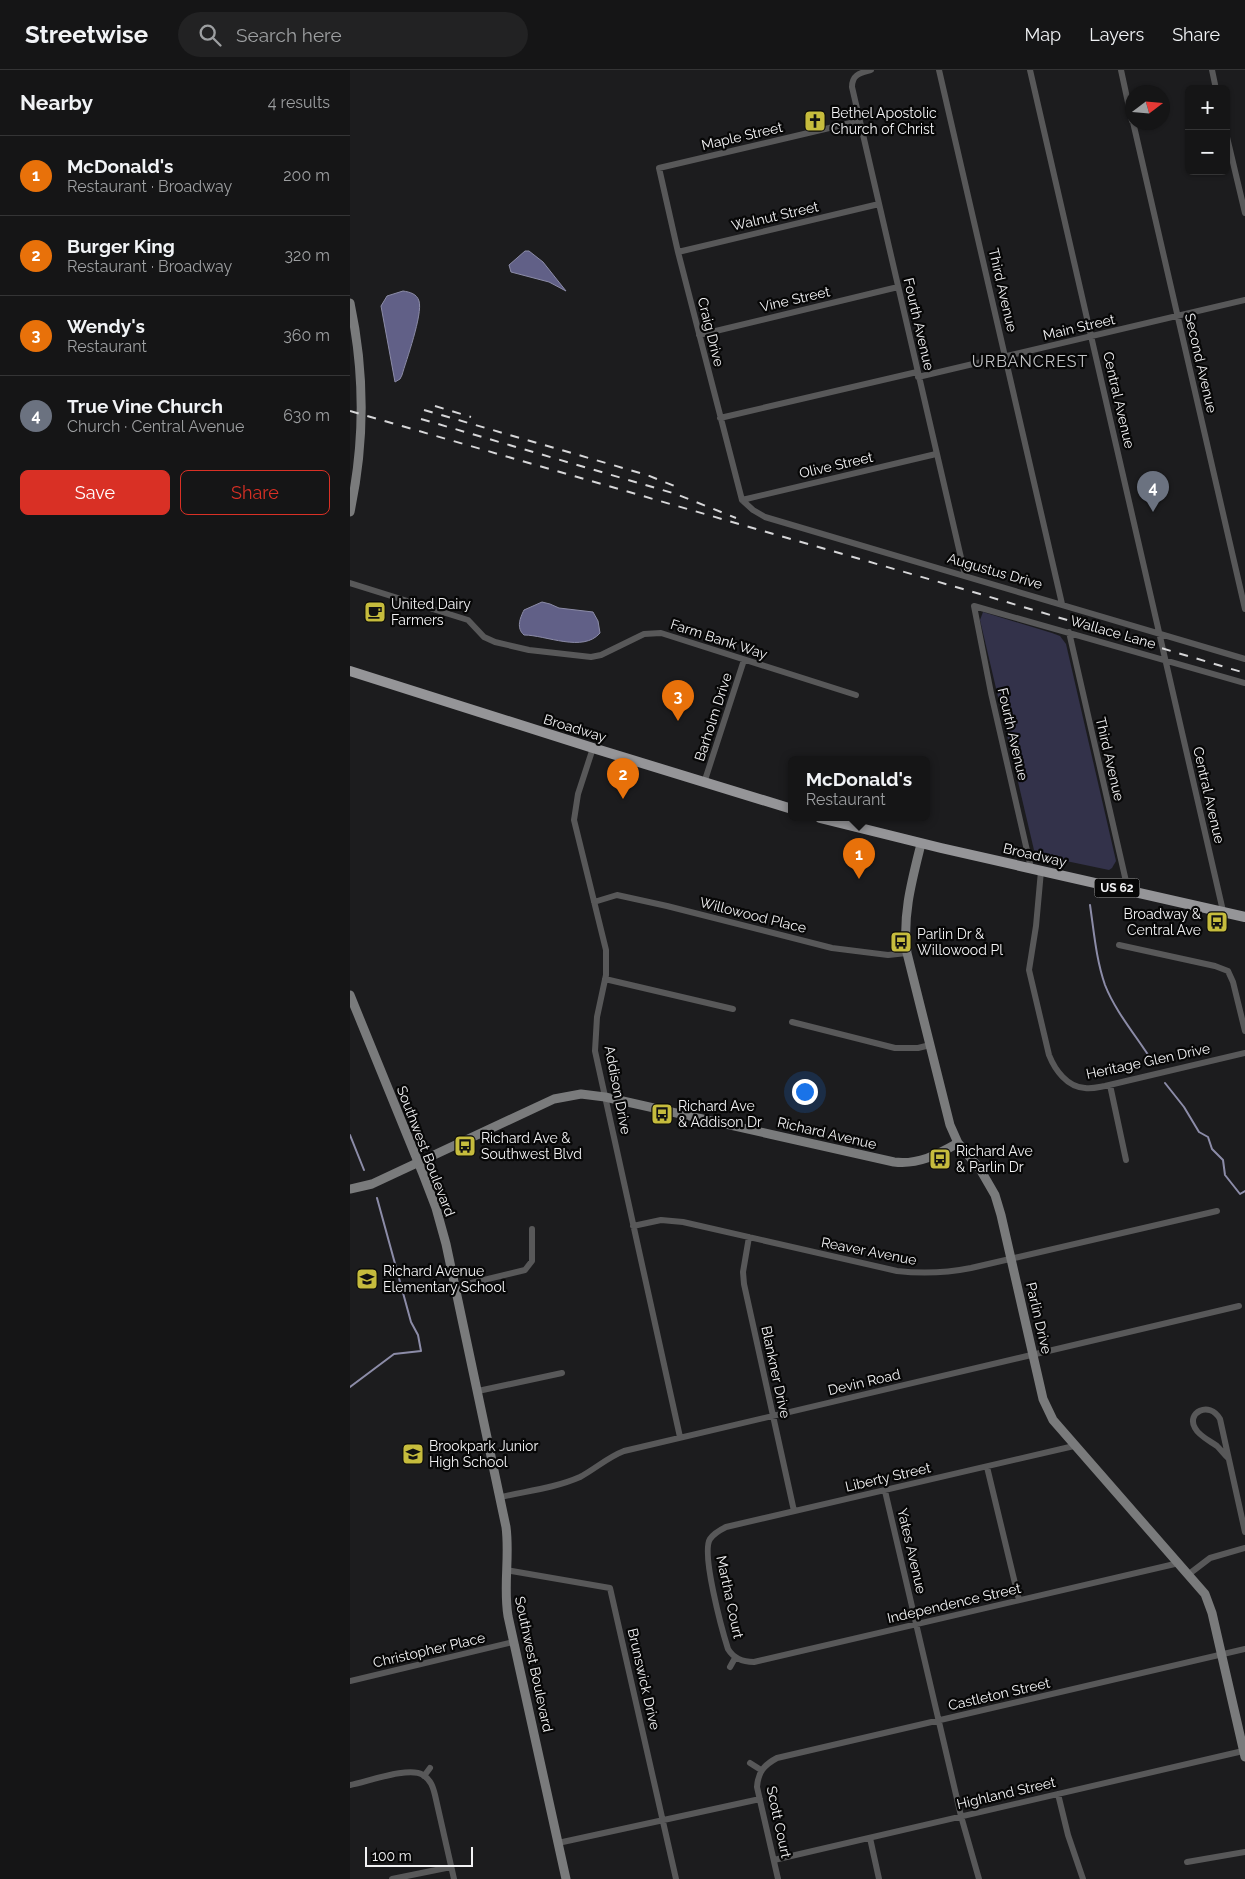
<!DOCTYPE html>
<meta charset="utf-8">
<style>
:root{--surface:#151516;--page:#222223;--text:#f1f3f6;--muted:#9d9fa1;--line:#343435;--accent:#d93025}
body{margin:0;font-family:Raleway,sans-serif;background:var(--page);color:var(--text)}
.controls{position:absolute;right:15px;top:15px;display:grid;overflow:hidden;border-radius:8px;box-shadow:0 1px 4px #0004}
.controls button{width:45px;height:45px;display:grid;place-items:center;padding:0;border:0;border-bottom:1px solid var(--line);background:var(--surface);color:var(--text);font:25px sans-serif}
.compass{position:absolute;left:775px;top:15px;width:45px;height:45px;border-radius:50%;background:var(--surface);box-shadow:0 1px 4px #0004;rotate:74deg}
.scale{position:absolute;left:15px;bottom:12px;width:108px;box-sizing:border-box;padding-left:5px;border:2px solid #f2f2f4;border-top:0;font-size:14px;line-height:18px;white-space:nowrap;color:#f2f2f4;-webkit-text-stroke:4px #070707;paint-order:stroke}
.you{position:absolute;left:454px;top:1021px;width:18px;height:18px;margin:-12px;border:4px solid #fff;border-radius:50%;background:#1a73e8;box-shadow:0 0 0 8px #1a73e833}
.badge{display:grid;place-items:center;width:32px;height:32px;border-radius:50%;background:var(--accent);color:#fff;font-size:16px;font-weight:700}
.pin{position:absolute;translate:-50% -41px;filter:drop-shadow(0 1px 2px #0008)}
.pin::after{content:'';position:absolute;top:26px;width:18px;height:15px;background:inherit;clip-path:polygon(0 0,100% 0,50% 100%)}
.popup{position:absolute;left:438px;top:686px;width:142px;height:65px;box-sizing:border-box;display:grid;place-content:center;border-radius:8px;background:var(--surface);filter:drop-shadow(0 1px 4px #0005);font-size:16px;white-space:nowrap;color:var(--muted)}
.popup b{font-size:19px;color:var(--text)}
.popup::after{content:'';position:absolute;left:50%;top:100%;margin-left:-10px;border:10px solid transparent;border-top-color:var(--surface)}
.list{margin:0;padding:0;list-style:none}
h2{display:flex;justify-content:space-between;align-items:center;height:65px;margin:0;padding:0 20px;font-size:21px}
h2 small{font-size:16px;font-weight:400;color:var(--muted)}
.list li{display:grid;grid-template-columns:32px 1fr auto;gap:15px;align-items:center;box-sizing:border-box;height:80px;padding:0 20px;border-top:1px solid var(--line)}
.list b{display:block;font-size:19px;white-space:nowrap}
.list p{margin:0;font-size:16px;white-space:nowrap;color:var(--muted)}
.list em{font-size:16px;font-style:normal;color:var(--muted)}
.actions{display:flex;gap:10px;padding:15px 20px}
.actions a{flex:1;padding:11px 0;border:1px solid var(--accent);border-radius:8px;text-align:center;font-size:18px;color:var(--accent)}
.actions .main{background:var(--accent);color:#fff}
.icon{flex:none;width:28px;height:28px;fill:none;stroke:currentColor;stroke-width:2;stroke-linecap:round;stroke-linejoin:round}
.map{position:relative;flex:none;width:895px;height:1809px;overflow:hidden}
header{display:flex;align-items:center;gap:30px;box-sizing:border-box;height:70px;padding:0 25px;background:var(--surface);border-bottom:1px solid var(--line)}
header strong{font-size:24px}
nav{display:flex;gap:28px;margin-inline-start:auto;font-size:18px}
.search{width:350px;height:45px;background:var(--page);display:flex;align-items:center;gap:12px;box-sizing:border-box;padding:0 18px;border-radius:28px;color:var(--muted);font-size:19px}
main{display:flex}
aside{flex:1;background:var(--surface)}
.map>svg:first-child{display:block}
.green{fill:#33324a}
.water{fill:#616087;stroke:#8c8ca8}
.lines{fill:none;stroke-linecap:round;stroke-linejoin:round}
.stream{stroke:#8c8ca8;stroke-width:2}
.street{stroke:#585859;stroke-width:6}
.secondary{stroke:#7a7b7c;stroke-width:9}
.primary{stroke:#959598;stroke-width:10}
.rail{stroke:#d6d6d8;stroke-width:2;stroke-dasharray:9 9;stroke-linecap:butt}
.labels{text-anchor:middle;stroke-width:4.5;stroke-linejoin:round;paint-order:stroke}
.shield{fill:#070707;stroke:#acacad;stroke-width:1}
.shield-label{font-size:12px;font-weight:bold;fill:#f2f2f4}
.poi-label{font-size:14px;fill:#f2f2f4;stroke:#070707;text-anchor:start}
.street-label{font-size:14px;fill:#f2f2f4;stroke:#070707}
.quarter-label{font-size:16px;letter-spacing:1px;fill:#c2c3c6;stroke:#070707}
</style>
<header>
<strong>Streetwise</strong>
<div class="search"><svg class="icon" aria-label="search" viewBox="0 0 24 24"><circle cx="10" cy="10" r="6"/><path d="M15 15l6 6"/></svg>Search here</div>
<nav><a>Map</a><a>Layers</a><a>Share</a></nav>
</header>
<main>
<aside>
<h2>Nearby<small>4 results</small></h2>
<ul class="list">
<li><span class="badge" style="background:#e8710a">1</span><div><b>McDonald's</b><p>Restaurant · Broadway</p></div><em>200 m</em></li>
<li><span class="badge" style="background:#e8710a">2</span><div><b>Burger King</b><p>Restaurant · Broadway</p></div><em>320 m</em></li>
<li><span class="badge" style="background:#e8710a">3</span><div><b>Wendy's</b><p>Restaurant</p></div><em>360 m</em></li>
<li><span class="badge" style="background:#6b7280">4</span><div><b>True Vine Church</b><p>Church · Central Avenue</p></div><em>630 m</em></li>
</ul>
<div class="actions"><a class="main">Save</a><a>Share</a></div>
</aside>
<div class="map">
<svg width="895" height="1809" viewBox="0 0 895 1809">
<rect width="100%" height="100%" fill="#1c1c1e"/>
<path class="green" d="M633,542L702,563L710,566L716,574L766,791L762,798L759,800L697,787L684,780L630,550Z"/>
<path class="water" d="M175,181H179L193,192L216,221L199,212L161,202L159,195Z
M53,221C60,222 67,224 69,231C73,244 56,291 52,305L50,309L45,312L31,236L37,226Z
M192,532L200,534L209,538L243,542L248,551L250,563C233,583 196,565 174,565C166,558 170,548 174,540Z"/>
<g class="lines">
<path class="stream" d="M740,835C744,862 746,889 755,915C766,943 788,968 804,994
M815,1013L834,1037L849,1062L858,1067L862,1079L873,1090L875,1105L890,1124L895,1121
M0,1065L14,1100
M0,1317L44,1284L71,1281L68,1265L61,1252L27,1128"/>
<path class="street" d="M521,0C511,3 502,4 502,17L615,505
M589,0L712,534
M680,0L873,841
M771,0L782,51
M862,0L866,19
M783,52L895,539
M876,63L895,143
M328,182L529,134
M349,265L548,217
M568,307L895,230
M370,348L567,302
M392,430L328,182L309,98L509,51
M392,430L403,440L415,447L895,589
M392,430L586,384
M0,513L118,550L134,567L145,572L179,580L241,587L251,585L294,564L311,563L506,625
M719,562L778,820
M243,678L228,724L224,750L256,880V905L247,947L245,981L330,1367
M354,713L394,590
M681,798L641,623L624,536L895,613
M691,801L686,856L679,900L699,985C705,1000 717,1017 735,1018C742,1019 749,1017 755,1016L895,983
M244,832L267,825L317,836L482,878L538,885L557,883
M769,875L865,896L878,901L883,912L895,961
M255,909L383,939
M442,952L545,978H568L580,975
M760,1015L776,1090
M283,1156L311,1150L333,1152L547,1201C573,1204 596,1203 621,1198L867,1141
M399,1167L393,1202L394,1214L444,1441
M105,1217L175,1200L182,1191V1159
M128,1321L212,1303
M724,1376L376,1457C370,1460 364,1463 360,1469C351,1483 372,1560 378,1579C384,1589 393,1592 404,1592L829,1493
M878,1388C874,1384 871,1380 867,1376C860,1371 849,1366 845,1358C836,1343 859,1330 870,1349L895,1462
M637,1397L669,1530
M535,1421L611,1746L629,1809
M151,1427C177,1421 205,1418 230,1407C245,1399 258,1387 274,1381L889,1236
M156,1500L260,1518L326,1809
M839,1504L860,1488L895,1478
M380,1597L385,1588
M0,1611L163,1572
M400,1693L411,1700
M74,1706L80,1698
M0,1715C17,1712 59,1696 73,1705C81,1710 83,1717 85,1725L104,1809
M708,1724L718,1765L733,1809
M520,1768L529,1809
M208,1773L410,1729
M424,1790L893,1681
M837,1792L895,1782
M42,1809L101,1797
M428,1809L407,1717C408,1702 414,1695 427,1688L895,1579"/>
<path class="secondary" d="M0,233C15,303 15,372 0,442
M571,774C562,810 552,846 557,883L600,1055L608,1073L630,1099L645,1125L651,1145L693,1329L703,1350L855,1524L862,1543L895,1687
M0,925L73,1104L86,1138L96,1174L156,1457C160,1487 153,1516 158,1546L216,1809
M0,1119L22,1114L204,1029L231,1024L255,1027L544,1092C568,1095 587,1085 608,1073"/>
<path class="primary" d="M0,601L243,678L442,739
M470,748L591,778L895,847"/>
<path class="rail" d="M85,336L121,347
M74,340L297,405L332,419
M0,341L613,519L895,603
M71,349L326,424L386,448"/>
</g>
<defs>
<g id="church-square" transform="scale(1.125)"><rect x="-9" y="-9" width="18" height="18" rx="4" fill="#c6bc3d" stroke="#070707"/><path d="M-1.2-6h2.4v3.5h3.3v2.4h-3.3V6h-2.4V-.1h-3.3v-2.4h3.3Z" fill="#111"/></g>
<g id="cafe-square" transform="scale(1.125)"><rect x="-9" y="-9" width="18" height="18" rx="4" fill="#c6bc3d" stroke="#070707"/><path d="M-5.5-4.5H6V0H3Q3 3.5 0 3.5H-2.5Q-5.5 3.5-5.5 0ZM3-3.2v2h1.7v-2ZM-6 4.5H4V6H-6Z" fill="#111"/></g>
<g id="bus-square" transform="scale(1.125)"><rect x="-9" y="-9" width="18" height="18" rx="4" fill="#c6bc3d" stroke="#070707"/><path d="M-5-6H5V4H4V6H2V4H-2V6H-4V4H-5ZM-3.5-4V0h7V-4ZM-3.5 1.2v1.5H-2V1.2ZM2 1.2v1.5H3.5V1.2Z" fill="#111"/></g>
<g id="school-square" transform="scale(1.125)"><rect x="-9" y="-9" width="18" height="18" rx="4" fill="#c6bc3d" stroke="#070707"/><path d="M0-5L7-2L0 1L-7-2ZM-4 1L0 2.5L4 1V4Q0 6-4 4Z" fill="#111"/></g>
</defs>
<g fill-rule="evenodd">
<use href="#church-square" x="465" y="51"/>
<use href="#cafe-square" x="25" y="542"/>
<use href="#bus-square" x="867" y="852"/>
<use href="#bus-square" x="551" y="872"/>
<use href="#bus-square" x="312" y="1044"/>
<use href="#bus-square" x="115" y="1076"/>
<use href="#bus-square" x="590" y="1089"/>
<use href="#school-square" x="17" y="1209"/>
<use href="#school-square" x="63" y="1384"/>
</g>
<g class="labels">
<rect class="shield" x="744.5" y="808.5" width="45" height="19" rx="4"/>
<g class="shield-label">
<text x="767" y="822">US 62</text>
</g>
<g class="poi-label">
<text x="481" y="48">Bethel Apostolic<tspan x="481" dy="16">Church of Christ</tspan></text>
<text x="41" y="539">United Dairy<tspan x="41" dy="16">Farmers</tspan></text>
<text x="851" y="849" text-anchor="end">Broadway &amp;<tspan x="851" dy="16">Central Ave</tspan></text>
<text x="567" y="869">Parlin Dr &amp;<tspan x="567" dy="16">Willowood Pl</tspan></text>
<text x="328" y="1041">Richard Ave<tspan x="328" dy="16">&amp; Addison Dr</tspan></text>
<text x="131" y="1073">Richard Ave &amp;<tspan x="131" dy="16">Southwest Blvd</tspan></text>
<text x="606" y="1086">Richard Ave<tspan x="606" dy="16">&amp; Parlin Dr</tspan></text>
<text x="33" y="1206">Richard Avenue<tspan x="33" dy="16">Elementary School</tspan></text>
<text x="79" y="1381">Brookpark Junior<tspan x="79" dy="16">High School</tspan></text>
</g>
<g class="street-label">
<text transform="translate(392 66) rotate(-13)" y="5">Maple Street</text>
<text transform="translate(425 146) rotate(-13)" y="5">Walnut Street</text>
<text transform="translate(653 220) rotate(77)" y="5">Third Avenue</text>
<text transform="translate(445 229) rotate(-13)" y="5">Vine Street</text>
<text transform="translate(569 254) rotate(77)" y="5">Fourth Avenue</text>
<text transform="translate(729 257) rotate(-13)" y="5">Main Street</text>
<text transform="translate(361 262) rotate(76)" y="5">Craig Drive</text>
<text transform="translate(851 293) rotate(77)" y="5">Second Avenue</text>
<text transform="translate(769 330) rotate(77)" y="5">Central Avenue</text>
<text transform="translate(486 395) rotate(-13)" y="5">Olive Street</text>
<text transform="translate(645 501) rotate(16)" y="5">Augustus Drive</text>
<text transform="translate(763 562) rotate(16)" y="5">Wallace Lane</text>
<text transform="translate(369 569) rotate(18)" y="5">Farm Bank Way</text>
<text transform="translate(363 647) rotate(-72)" y="5">Barholm Drive</text>
<text transform="translate(225 658) rotate(17)" y="5">Broadway</text>
<text transform="translate(663 664) rotate(77)" y="5">Fourth Avenue</text>
<text transform="translate(760 689) rotate(77)" y="5">Third Avenue</text>
<text transform="translate(859 725) rotate(77)" y="5">Central Avenue</text>
<text transform="translate(685 785) rotate(13)" y="5">Broadway</text>
<text transform="translate(403 845) rotate(14)" y="5">Willowood Place</text>
<text transform="translate(798 991) rotate(-12)" y="5">Heritage Glen Drive</text>
<text transform="translate(268 1020) rotate(79)" y="5">Addison Drive</text>
<text transform="translate(477 1063) rotate(13)" y="5">Richard Avenue</text>
<text transform="translate(76 1081) rotate(69)" y="5">Southwest Boulevard</text>
<text transform="translate(519 1181) rotate(11)" y="5">Reaver Avenue</text>
<text transform="translate(689 1248) rotate(77)" y="5">Parlin Drive</text>
<text transform="translate(426 1302) rotate(78)" y="5">Blankner Drive</text>
<text transform="translate(514 1312) rotate(-13)" y="5">Devin Road</text>
<text transform="translate(538 1407) rotate(-13)" y="5">Liberty Street</text>
<text transform="translate(562 1481) rotate(77)" y="5">Yates Avenue</text>
<text transform="translate(380 1527) rotate(78)" y="5">Martha Court</text>
<text transform="translate(604 1533) rotate(-13)" y="5">Independence Street</text>
<text transform="translate(79 1580) rotate(-13)" y="5">Christopher Place</text>
<text transform="translate(184 1594) rotate(78)" y="5">Southwest Boulevard</text>
<text transform="translate(294 1609) rotate(77)" y="5">Brunswick Drive</text>
<text transform="translate(649 1624) rotate(-13)" y="5">Castleton Street</text>
<text transform="translate(656 1723) rotate(-13)" y="5">Highland Street</text>
<text transform="translate(429 1752) rotate(78)" y="5">Scott Court</text>
</g>
<g class="quarter-label">
<text x="680" y="297">URBANCREST</text>
</g>
</g>
</svg>
<div class="controls">
<button>+</button>
<button>−</button>
</div>
<svg class="compass" viewBox="-18 -18 36 36"><path d="M0-13l5 13h-10z" fill="#e53935"/><path d="M0 13l5-13h-10z" fill="#9d9fa1"/></svg>
<div class="scale">100 m</div>
<div class="you"></div>
<div class="pin badge" style="left:509px;top:809px;background:#e8710a">1</div>
<div class="popup"><b>McDonald's</b>Restaurant</div>
<div class="pin badge" style="left:273px;top:729px;background:#e8710a">2</div>
<div class="pin badge" style="left:328px;top:651px;background:#e8710a">3</div>
<div class="pin badge" style="left:803px;top:442px;background:#6b7280">4</div>
</div>
</main>
